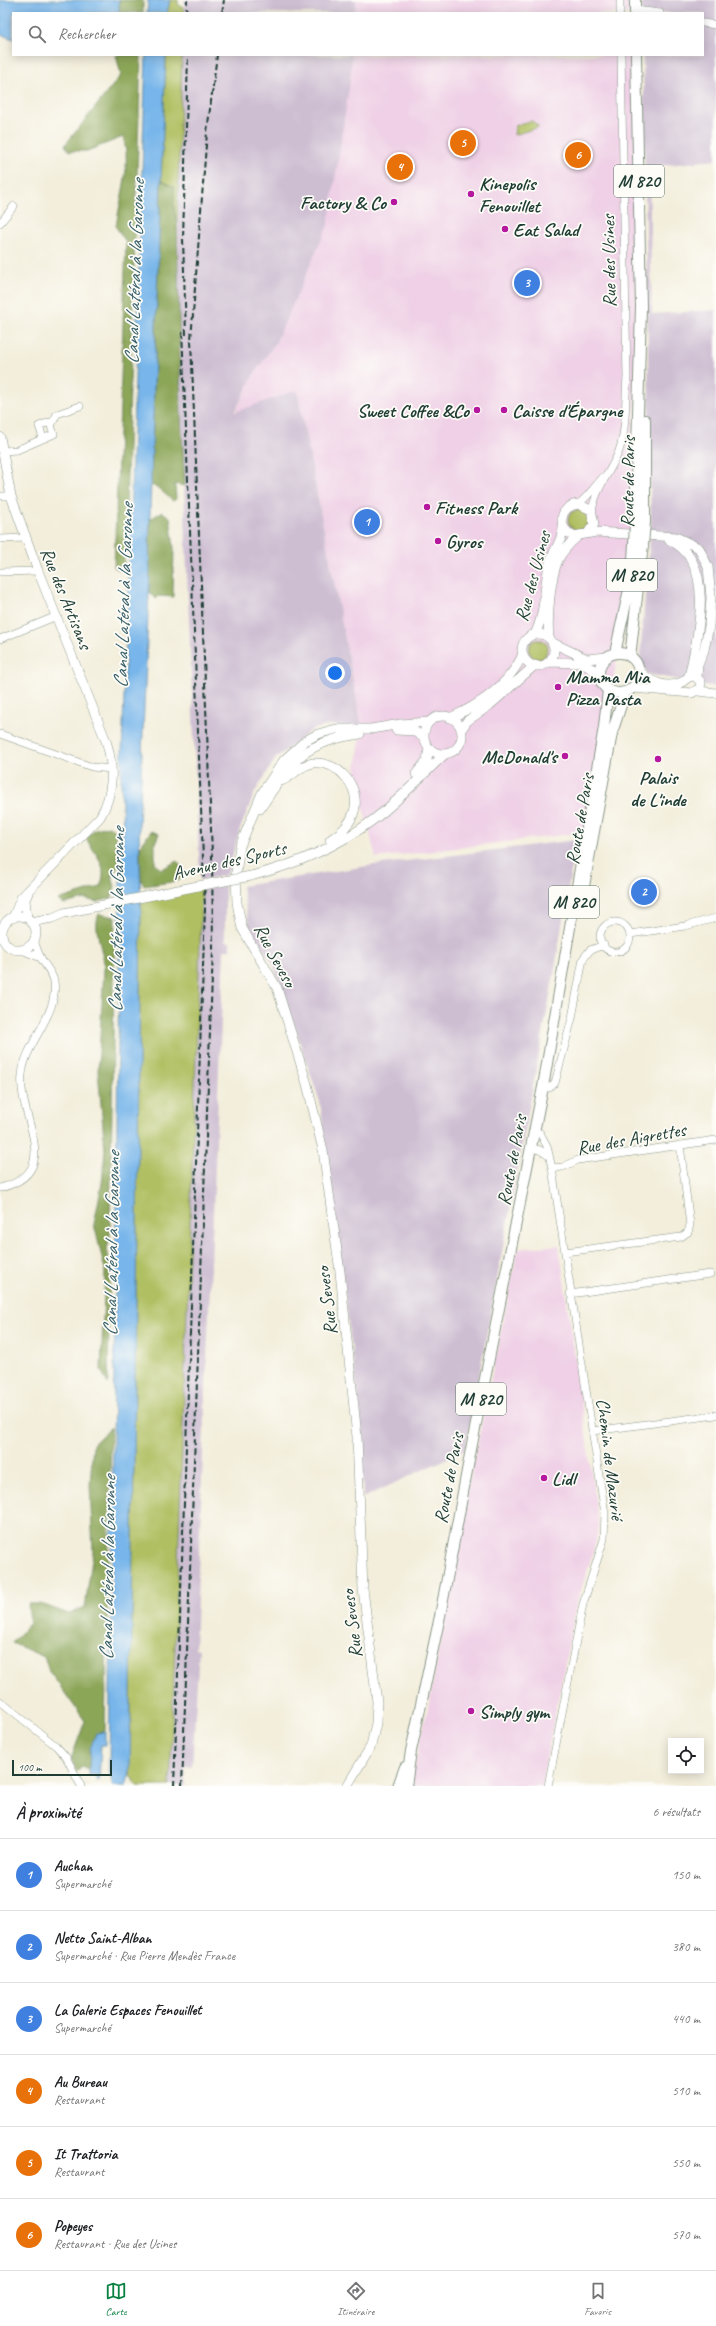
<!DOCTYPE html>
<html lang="fr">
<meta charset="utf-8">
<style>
:root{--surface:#fff;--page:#f6f6f6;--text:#202124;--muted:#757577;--line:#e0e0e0;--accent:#0b8043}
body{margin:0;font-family:Caveat,sans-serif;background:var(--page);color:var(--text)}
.controls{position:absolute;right:12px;bottom:12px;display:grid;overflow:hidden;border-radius:0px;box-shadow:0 2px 10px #0003}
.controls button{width:36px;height:36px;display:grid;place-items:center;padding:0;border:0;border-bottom:1px solid var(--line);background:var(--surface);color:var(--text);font:20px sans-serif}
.scale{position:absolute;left:12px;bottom:10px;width:100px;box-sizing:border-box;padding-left:4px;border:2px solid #1f3d34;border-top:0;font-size:11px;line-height:14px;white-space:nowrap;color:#1f3d34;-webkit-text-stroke:3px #fdfcf7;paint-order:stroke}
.you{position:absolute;left:335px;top:673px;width:14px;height:14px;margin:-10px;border:3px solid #fff;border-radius:50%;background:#1a73e8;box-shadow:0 0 0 6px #1a73e833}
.badge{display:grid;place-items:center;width:26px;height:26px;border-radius:50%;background:var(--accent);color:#fff;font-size:13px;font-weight:700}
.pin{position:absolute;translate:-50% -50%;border:2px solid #fff;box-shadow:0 1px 4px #0006}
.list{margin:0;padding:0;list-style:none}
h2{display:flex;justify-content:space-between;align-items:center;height:52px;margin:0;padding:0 16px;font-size:17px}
h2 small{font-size:13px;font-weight:400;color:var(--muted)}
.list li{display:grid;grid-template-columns:26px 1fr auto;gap:12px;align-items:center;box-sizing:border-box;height:72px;padding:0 16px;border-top:1px solid var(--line)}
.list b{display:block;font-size:15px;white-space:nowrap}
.list p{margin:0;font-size:13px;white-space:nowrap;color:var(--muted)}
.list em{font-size:13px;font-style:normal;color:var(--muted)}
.icon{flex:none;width:22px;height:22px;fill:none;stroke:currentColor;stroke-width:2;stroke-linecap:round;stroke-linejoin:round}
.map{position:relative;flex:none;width:716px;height:1786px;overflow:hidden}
.search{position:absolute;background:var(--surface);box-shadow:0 2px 10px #0003;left:12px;right:12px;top:12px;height:44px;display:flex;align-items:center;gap:10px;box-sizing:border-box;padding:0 14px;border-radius:0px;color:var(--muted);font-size:15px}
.sheet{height:484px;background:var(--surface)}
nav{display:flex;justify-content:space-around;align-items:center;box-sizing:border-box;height:56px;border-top:1px solid var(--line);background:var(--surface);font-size:11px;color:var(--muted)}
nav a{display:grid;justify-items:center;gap:2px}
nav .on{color:var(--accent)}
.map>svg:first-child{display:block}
.built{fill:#efd0e6}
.industrial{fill:#cdbed2}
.green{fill:#b0bf62;stroke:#687e4b}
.forest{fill:#8ca658;stroke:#567246}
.water{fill:#77b5ea;stroke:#4b798f}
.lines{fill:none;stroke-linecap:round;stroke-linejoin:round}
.street-casing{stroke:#899688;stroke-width:8}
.secondary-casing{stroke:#899688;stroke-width:10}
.primary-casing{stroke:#899688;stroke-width:12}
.street{stroke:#fff;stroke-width:7}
.secondary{stroke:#fff;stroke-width:9}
.primary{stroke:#fff;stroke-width:10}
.rail{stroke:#1f3d34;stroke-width:2;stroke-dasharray:6 3;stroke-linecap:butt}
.secondary-bridge-casing{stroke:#899688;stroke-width:10;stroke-linecap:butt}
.primary-bridge-casing{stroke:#899688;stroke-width:12;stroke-linecap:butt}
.secondary-bridge{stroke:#fff;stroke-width:9}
.primary-bridge{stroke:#fff;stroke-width:10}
.poi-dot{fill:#b5179e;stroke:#fdfcf7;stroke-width:1.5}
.labels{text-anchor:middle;stroke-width:3.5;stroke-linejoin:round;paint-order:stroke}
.shield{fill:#fdfcf7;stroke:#62766e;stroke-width:1}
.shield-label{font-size:18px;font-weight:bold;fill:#1f3d34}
.poi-label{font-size:19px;font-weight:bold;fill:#1f3d34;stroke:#fdfcf7;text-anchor:start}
.street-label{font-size:19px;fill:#1f3d34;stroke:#fdfcf7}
.water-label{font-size:20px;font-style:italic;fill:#39616b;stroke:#fdfcf7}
</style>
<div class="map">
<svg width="716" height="1786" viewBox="0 0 716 1786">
<rect width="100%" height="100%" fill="#fdfcf7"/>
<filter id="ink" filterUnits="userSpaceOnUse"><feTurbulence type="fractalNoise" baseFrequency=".025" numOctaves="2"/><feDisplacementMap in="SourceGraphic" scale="8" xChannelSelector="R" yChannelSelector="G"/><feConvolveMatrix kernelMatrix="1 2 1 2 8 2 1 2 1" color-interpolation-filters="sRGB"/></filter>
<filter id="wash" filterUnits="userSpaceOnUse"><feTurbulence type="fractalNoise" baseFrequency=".012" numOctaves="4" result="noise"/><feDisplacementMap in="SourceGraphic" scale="16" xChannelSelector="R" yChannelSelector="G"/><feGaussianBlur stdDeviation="0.9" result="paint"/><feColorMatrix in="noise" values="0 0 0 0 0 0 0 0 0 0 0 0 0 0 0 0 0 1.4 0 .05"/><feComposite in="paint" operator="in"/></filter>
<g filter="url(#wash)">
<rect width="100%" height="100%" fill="#f3eedb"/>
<path class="built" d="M356,0H635V13H355Z
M352,55H636L638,176L632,576L586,832L376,858L355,775L362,727L297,390L235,413L254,374L276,342L350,81Z
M559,1245L599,1527L593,1552L577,1603L541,1786H410L430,1699L462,1518L518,1249Z"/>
<path class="industrial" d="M184,0H356L355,13H184Z
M642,0H716V160L649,167L652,314L716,310V687L647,674L640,657L651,526L643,55H703V13H642Z
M182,55H352L350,81L328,225L276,342L254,374L235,412L297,390L362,727L330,725L313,729L276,758L255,792L240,829L227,875L200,880L187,576L178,290L179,142Z
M576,840L554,974L465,1450L363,1498L360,1412L320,1102L273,963L250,932L242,886L374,865Z
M225,885V941L230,942V950H224L195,1648L199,1649L192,1767L185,1766V1786H170L201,890Z"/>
<path class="green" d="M170,0H178V4L184,9V13H167Z
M166,55H182L177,223L174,212V187L161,180Z
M532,121L539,127L514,135L515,126Z
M568 520a10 10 0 1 1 20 0a10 10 0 1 1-20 0Z
M535,640H543L548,646L545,657L541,659L533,658L529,652L530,644Z
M202,885L170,1786H137L130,1772L141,898Z"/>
<path class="forest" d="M119,0H143V13H119Z
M116,55H141L124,569L121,571L114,567L126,242L116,227C120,197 132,166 123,137L87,151H69L65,145L121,75Z
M161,180L174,187V212L177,223L181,417L185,486L175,484L176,499L173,501L158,488L151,485Z
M162,512L170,517L174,548L173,597L159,596L156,599L149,592L150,519Z
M109,826L115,831L119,865L112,877L115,886L112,898L97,902L85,899L64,904L58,900L100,887C109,864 96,857 86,838L95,829Z
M151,831L159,834L155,843V864L162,869L177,861L186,874L178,881L144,886L141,879L140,847Z
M99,914L115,917L110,1237L107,1249L110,1265L108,1384L101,1370L105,1270L94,1224L102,1183L105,1150L98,1071L104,969C104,951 92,928 99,914Z
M111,1427L105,1732H100L90,1749L89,1769L82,1767L77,1772L71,1759L85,1721L49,1671L44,1657L12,1643L30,1623L28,1604H41L69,1614L85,1607L93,1553L90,1485L93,1444Z"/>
<path class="water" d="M0,0H119V13H13V39L0,34Z
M148,0H170L167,13H147Z
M146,55H166C159,219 154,383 149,546L150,570L139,825L141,909L130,1772L126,1786H113L109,1769L120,883L123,829L121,782Z
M105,1732V1745H101L99,1780L97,1781L95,1775H89L90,1749L96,1733Z"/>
</g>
<g filter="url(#ink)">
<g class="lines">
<g class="street-casing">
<path id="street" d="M620,0V13
M635,10L660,13
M703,23L716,25
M0,223L14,206
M43,438L39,426L50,422L51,426
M3,451L17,450L54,434L51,426L57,414L80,406
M0,496H11
M579,504L588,495L603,477
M592,513C594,490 611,472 619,451C627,427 625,401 627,377L621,55
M0,539L26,538
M0,572L38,571
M0,639L57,616
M0,734L92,767L111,769
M600 937a15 15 0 1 1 30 0a15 15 0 1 1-30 0Z
M630,934L685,926L716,918
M22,950L41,958
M543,1087L549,1088L555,1083L572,1018L583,959L590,950L604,945
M534,1132L540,1133L547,1146L552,1168L605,1514L604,1539L583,1604L548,1786
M531,1148L540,1150L549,1156
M552,1168L563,1167L578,1160L716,1140
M0,1188C66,1172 17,1118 22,1075C25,1042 59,1015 54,981C52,972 45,966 41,958C38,953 36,946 34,940
M565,1252L681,1237L688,1232L690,1225L680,1145
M570,1294L710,1274
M593,1431L716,1415
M0,1701L56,1746L66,1757L81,1786"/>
</g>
<g class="secondary-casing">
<path id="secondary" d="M0,437L11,496L38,571L106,741C114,766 114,794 100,817L21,898L13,918
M588,533L594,524L591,510L578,504C559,506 556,529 574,536L596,532L676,537L699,548L708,567L711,597L709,626L704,650L698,665L697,677
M669,540C716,560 699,634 689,676
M535,634C547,610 543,583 551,558C556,547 563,539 563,527
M522 650a16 16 0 1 1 32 0a16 16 0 1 1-32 0Z
M549,638C547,618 550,579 558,560C562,551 570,543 578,536
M553,643L587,659L607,657
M548,662L582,663L599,673
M633,688L692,693L700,688L701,682L695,676C688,675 687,679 682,682C666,690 649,681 639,670
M698,691L716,693
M424 735a19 19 0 1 1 38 0a19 19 0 1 1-38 0Z
M450,718C480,705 509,685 523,654
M396,730L414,731L424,738
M461,730L467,721L490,705L535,665
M416,774L427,760L429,748
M281,781C293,777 299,765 313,763C339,761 361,787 354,812C350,825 341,833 330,840
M260,809C291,763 301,742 360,734
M251,876C294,865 337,847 373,820C399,801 421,776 445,754
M2 933a17 17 0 1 1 34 0a17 17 0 1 1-34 0Z
M27,918L25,900L28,893
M31,922L52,918L64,913L198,886
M347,1786L371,1746L376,1723L377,1702L363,1589L357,1437L340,1272L323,1150L307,1084L277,988L242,928L237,903L236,873L240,846L262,793L284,760L305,741L318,734L336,729H371L401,724L429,722"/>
</g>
<g class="primary-casing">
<path id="primary" d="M635,0V13
M635,521L641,307L636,55
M645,522V420
M599 673a20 20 0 1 1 40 0a20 20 0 1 1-40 0Z
M615,653L632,576L634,544
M630,657L643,545
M582,897L612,733L625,693
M398,1786L405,1767
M406,1786L411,1751L440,1616L472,1444L543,1087L604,727L608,690"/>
</g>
<use href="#street" class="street"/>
<use href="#secondary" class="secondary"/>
<use href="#primary" class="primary"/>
<path class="rail" d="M186,13L187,0
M222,13L224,0
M186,335L183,239L188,55
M174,1786L205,909L182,329
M182,1786L213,950L212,854L191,340L207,132L217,55"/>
<g class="secondary-bridge-casing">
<path id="secondary-bridge" d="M198,886L251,876"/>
</g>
<g class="primary-bridge-casing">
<path id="primary-bridge" d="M634,544L635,521
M643,545L645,522"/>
</g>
<use href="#secondary-bridge" class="secondary-bridge"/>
<use href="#primary-bridge" class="primary-bridge"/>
</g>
</g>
<g class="poi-dot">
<circle cx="471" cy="194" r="4"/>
<circle cx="394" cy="202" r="4"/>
<circle cx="505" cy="229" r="4"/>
<circle cx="477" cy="410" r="4"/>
<circle cx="504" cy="410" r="4"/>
<circle cx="427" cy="507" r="4"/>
<circle cx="438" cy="541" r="4"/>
<circle cx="558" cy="687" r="4"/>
<circle cx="565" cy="756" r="4"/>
<circle cx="658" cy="759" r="4"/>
<circle cx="544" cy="1478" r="4"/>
<circle cx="471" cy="1711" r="4"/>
</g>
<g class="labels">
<g class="shield">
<rect x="614" y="165" width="50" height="32" rx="3"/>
<rect x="607" y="559" width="50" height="32" rx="3"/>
<rect x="549" y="886" width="50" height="32" rx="3"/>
<rect x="456" y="1383" width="50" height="32" rx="3"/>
</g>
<g class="shield-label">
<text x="639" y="187">M 820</text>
<text x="632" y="581">M 820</text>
<text x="574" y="908">M 820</text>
<text x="481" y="1405">M 820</text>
</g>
<g class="poi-label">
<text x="479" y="190">Kinepolis<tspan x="479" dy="22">Fenouillet</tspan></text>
<text x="386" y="209" text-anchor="end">Factory &amp; Co</text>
<text x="513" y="236">Eat Salad</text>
<text x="469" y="417" text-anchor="end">Sweet Coffee &amp;Co</text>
<text x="512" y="417">Caisse d'Épargne</text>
<text x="435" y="514">Fitness Park</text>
<text x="446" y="548">Gyros</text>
<text x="566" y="683">Mamma Mia<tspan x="566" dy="22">Pizza Pasta</tspan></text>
<text x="557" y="763" text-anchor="end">McDonald's</text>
<text x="658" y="784" text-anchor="middle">Palais<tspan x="658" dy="22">de L'inde</tspan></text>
<text x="552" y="1485">Lidl</text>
<text x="479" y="1718">Simply gym</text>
</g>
<g class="street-label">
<text transform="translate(608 261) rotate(-91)" y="7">Rue des Usines</text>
<text transform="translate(627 482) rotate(-89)" y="7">Route de Paris</text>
<text transform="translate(532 576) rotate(-75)" y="7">Rue des Usines</text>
<text transform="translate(67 598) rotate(68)" y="7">Rue des Artisans</text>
<text transform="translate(579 819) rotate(-80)" y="7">Route de Paris</text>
<text transform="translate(229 860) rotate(-13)" y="7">Avenue des Sports</text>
<text transform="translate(276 955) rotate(62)" y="7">Rue Seveso</text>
<text transform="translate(631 1138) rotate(-10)" y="7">Rue des Aigrettes</text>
<text transform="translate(511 1160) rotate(-79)" y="7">Route de Paris</text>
<text transform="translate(326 1301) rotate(-97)" y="7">Rue Seveso</text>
<text transform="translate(611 1459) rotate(83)" y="7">Chemin de Mazurié</text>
<text transform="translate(448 1478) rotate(-79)" y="7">Route de Paris</text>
<text transform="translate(351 1624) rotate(-97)" y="7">Rue Seveso</text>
</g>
<g class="water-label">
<text transform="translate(134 272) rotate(-88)" y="7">Canal Latéral à la Garonne</text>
<text transform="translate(123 596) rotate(-88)" y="7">Canal Latéral à la Garonne</text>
<text transform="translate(116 920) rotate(-89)" y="7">Canal Latéral à la Garonne</text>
<text transform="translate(111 1244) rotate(-89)" y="7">Canal Latéral à la Garonne</text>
<text transform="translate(107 1568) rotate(-89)" y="7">Canal Latéral à la Garonne</text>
</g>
</g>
</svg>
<div class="controls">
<button><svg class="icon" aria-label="locate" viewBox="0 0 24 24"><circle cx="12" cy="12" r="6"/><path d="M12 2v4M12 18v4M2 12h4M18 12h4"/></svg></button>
</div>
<div class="scale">100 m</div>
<div class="you"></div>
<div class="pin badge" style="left:367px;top:522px;background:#3f7fe0">1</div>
<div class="pin badge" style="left:644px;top:892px;background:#3f7fe0">2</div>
<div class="pin badge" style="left:527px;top:283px;background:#3f7fe0">3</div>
<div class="pin badge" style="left:400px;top:167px;background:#e8710a">4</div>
<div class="pin badge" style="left:463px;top:143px;background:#e8710a">5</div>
<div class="pin badge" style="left:578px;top:155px;background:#e8710a">6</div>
<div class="search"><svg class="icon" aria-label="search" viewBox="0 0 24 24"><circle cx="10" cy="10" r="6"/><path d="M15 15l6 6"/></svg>Rechercher</div>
</div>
<section class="sheet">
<h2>À proximité<small>6 résultats</small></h2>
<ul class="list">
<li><span class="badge" style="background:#3f7fe0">1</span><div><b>Auchan</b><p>Supermarché</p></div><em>150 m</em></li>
<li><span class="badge" style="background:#3f7fe0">2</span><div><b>Netto Saint-Alban</b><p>Supermarché · Rue Pierre Mendès France</p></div><em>380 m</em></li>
<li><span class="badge" style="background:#3f7fe0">3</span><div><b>La Galerie Espaces Fenouillet</b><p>Supermarché</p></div><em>440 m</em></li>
<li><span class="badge" style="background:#e8710a">4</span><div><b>Au Bureau</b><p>Restaurant</p></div><em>510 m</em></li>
<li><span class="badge" style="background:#e8710a">5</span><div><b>It Trattoria</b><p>Restaurant</p></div><em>550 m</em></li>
<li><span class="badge" style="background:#e8710a">6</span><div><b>Popeyes</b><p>Restaurant · Rue des Usines</p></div><em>570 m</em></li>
</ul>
</section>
<nav>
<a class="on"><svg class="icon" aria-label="map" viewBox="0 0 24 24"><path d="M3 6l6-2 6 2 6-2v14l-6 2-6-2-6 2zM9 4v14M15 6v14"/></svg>Carte</a>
<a><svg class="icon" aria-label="directions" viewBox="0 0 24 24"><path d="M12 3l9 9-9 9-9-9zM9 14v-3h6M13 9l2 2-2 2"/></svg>Itinéraire</a>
<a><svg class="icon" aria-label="saved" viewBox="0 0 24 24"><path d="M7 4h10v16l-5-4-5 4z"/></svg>Favoris</a>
</nav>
